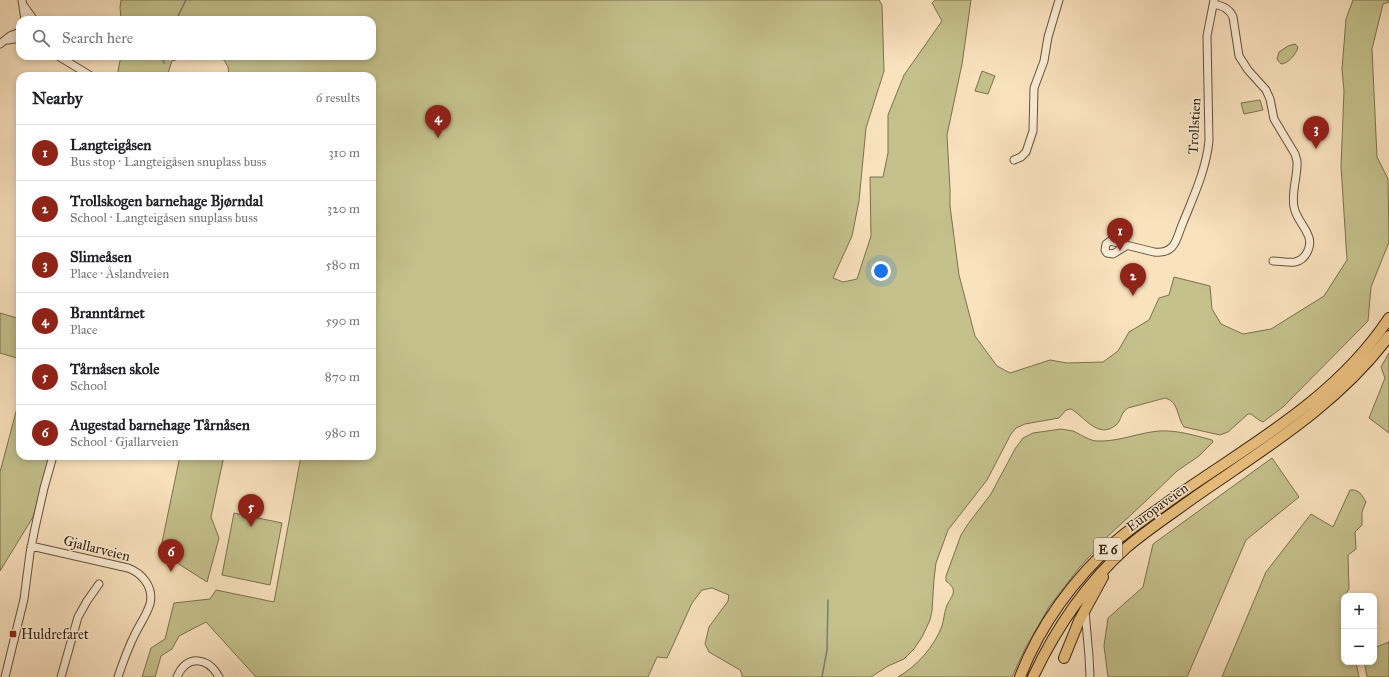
<!DOCTYPE html>
<meta charset="utf-8">
<style>
:root{--surface:#fff;--page:#f2f2f2;--text:#202124;--muted:#757577;--line:#e0e0e0;--accent:#8f2418}
body{margin:0;font-family:"IM FELL Great Primer",serif;background:var(--page);color:var(--text)}
.controls{position:absolute;right:12px;bottom:12px;display:grid;overflow:hidden;border-radius:8px;box-shadow:0 2px 6px #0003}
.controls button{width:36px;height:36px;display:grid;place-items:center;padding:0;border:0;border-bottom:1px solid var(--line);background:var(--surface);color:var(--text);font:20px sans-serif}
.you{position:absolute;left:881px;top:271px;width:14px;height:14px;margin:-10px;border:3px solid #fff;border-radius:50%;background:#1a73e8;box-shadow:0 0 0 6px #1a73e833}
.badge{display:grid;place-items:center;width:26px;height:26px;border-radius:50%;background:var(--accent);color:#fff;font-size:13px;font-weight:700}
.pin{position:absolute;translate:-50% -33px;filter:drop-shadow(0 1px 2px #0008)}
.pin::after{content:'';position:absolute;top:21px;width:14px;height:12px;background:inherit;clip-path:polygon(0 0,100% 0,50% 100%)}
.list{margin:0;padding:0;list-style:none}
h2{display:flex;justify-content:space-between;align-items:center;height:52px;margin:0;padding:0 16px;font-size:17px}
h2 small{font-size:13px;font-weight:400;color:var(--muted)}
.list li{display:grid;grid-template-columns:26px 1fr auto;gap:12px;align-items:center;box-sizing:border-box;height:56px;padding:0 16px;border-top:1px solid var(--line)}
.list b{display:block;font-size:15px;white-space:nowrap}
.list p{margin:0;font-size:13px;white-space:nowrap;color:var(--muted)}
.list em{font-size:13px;font-style:normal;color:var(--muted)}
.icon{flex:none;width:22px;height:22px;fill:none;stroke:currentColor;stroke-width:2;stroke-linecap:round;stroke-linejoin:round}
.map{position:relative;flex:none;width:1389px;height:677px;overflow:hidden}
.search{position:absolute;background:var(--surface);box-shadow:0 2px 6px #0003;left:16px;top:16px;width:360px;height:44px;display:flex;align-items:center;gap:10px;box-sizing:border-box;padding:0 14px;border-radius:12px;color:var(--muted);font-size:15px}
.panel{position:absolute;background:var(--surface);box-shadow:0 2px 6px #0003;left:16px;top:72px;width:360px;height:388px;border-radius:12px}
.map>svg:first-child{display:block}
.green{fill:#c4c18d;stroke:#7c714e}
.lines{fill:none;stroke-linecap:round;stroke-linejoin:round}
.stream{stroke:#747f73;stroke-width:1.5}
.minor-casing{stroke:#66513a;stroke-width:9}
.highway-casing{stroke:#35210e;stroke-width:12}
.minor{stroke:#fbecd5;stroke-width:7}
.highway{stroke:#ecc17f;stroke-width:10}
.poi-dot{fill:#8f2418;stroke:#fbecd5;stroke-width:1.5}
.labels{text-anchor:middle;stroke-width:3;stroke-linejoin:round;paint-order:stroke}
.shield{fill:#fbecd5;stroke:#705e4a;stroke-width:1}
.shield-label{font-size:13px;font-weight:bold;fill:#35210e}
.street-label{font-size:14px;fill:#35210e;stroke:#fbecd5}
.poi-label{font-size:14px;fill:#35210e;stroke:#fbecd5;text-anchor:start}
</style>
<div class="map">
<svg width="1389" height="677" viewBox="0 0 1389 677">
<rect width="100%" height="100%" fill="#f9e2be"/>
<filter id="stains"><feTurbulence type="fractalNoise" baseFrequency=".005" numOctaves="4"/><feColorMatrix values="0 0 0 0 .2 0 0 0 0 .09 0 0 0 0 .02 0 0 0 .5 -.17"/></filter>
<radialGradient id="worn" r=".72"><stop offset=".6" stop-color="#630" stop-opacity="0"/><stop offset="1" stop-color="#630" stop-opacity=".3"/></radialGradient>
<path class="green" d="M121,0H879L882,5L884,71L866,128L859,201L852,236L833,278L843,282L857,279L871,236L870,177H883L888,153V115L904,75L942,21L932,3L935,0H971L962,64L947,135L950,189V206L959,275L975,336L997,366L1010,373L1050,360L1067,363L1103,362L1118,351L1129,332L1149,320L1159,298L1169,295L1174,277L1210,286L1212,309L1221,324L1243,334L1271,329L1324,296L1347,260L1341,166L1344,91L1342,69L1346,19L1353,0H1389V2L1383,4L1372,49L1377,157L1388,179L1389,242L1371,287L1368,321L1283,407L1263,422L1259,420L1251,414H1248L1228,432L1220,435L1184,427C1177,418 1179,401 1165,398L1128,408C1120,413 1122,420 1116,425C1098,440 1084,416 1071,409L1066,410L1059,418L1025,424L1016,428L1011,434L987,480L948,530L936,563L934,579L932,611L930,620L922,637L914,649L904,659L888,666L871,677H742V674L740,670L709,652L705,644L709,627L728,601L729,595L712,588L702,590L692,603L667,658L657,657L648,677H256L206,622L179,636L172,649L161,656L155,677H142L151,648L165,639L174,603L210,599L216,590L274,602L301,456H372V76H229L228,67L224,60L219,59L188,56L172,61L167,76H117L121,56H372V20H121L120,7Z
M1295,44L1298,47C1297,53 1288,64 1281,64L1277,59L1279,52L1288,46Z
M982,71L995,76L988,94L975,91Z
M1260,100L1263,110L1244,114L1241,103Z
M0,313L20,319V359L0,353Z
M1389,353V433L1369,418L1385,378L1381,367Z
M20,397V456H50L33,517L0,571V472Z
M1061,429C1065,430 1069,430 1073,431C1080,434 1088,440 1096,441C1115,442 1133,435 1151,432C1171,428 1193,435 1212,440L1213,442L1199,456L1177,471L1147,500L1107,537L1079,568L1049,607L1025,649L1012,677H898C917,666 934,647 942,626C944,620 944,614 946,608C949,597 961,592 946,581V576L961,535L968,524L991,494L1015,449L1023,438L1033,433Z
M180,456H224L211,517L219,538L207,582L160,552Z
M1272,458L1299,497L1246,540L1187,677H1108L1104,646L1108,618L1143,587L1153,544Z
M1350,490C1359,489 1362,495 1366,502L1362,512V525L1355,532L1356,549L1348,555L1349,589L1343,598L1344,662H1356L1359,677H1222L1266,572L1311,514L1333,527Z
M234,513L282,523L270,585L222,575Z
M1389,642V677H1367L1365,666V662H1374V648Z"/>
<g class="lines">
<path class="stream" d="M176,20L186,0
M162,56L164,63
M822,677L827,650L828,600"/>
<g class="minor-casing">
<path id="minor" d="M22,0L25,20
M1214,4C1222,6 1229,8 1233,17L1239,56L1248,70L1266,90L1270,99L1274,119L1295,154L1297,161C1298,176 1291,192 1294,207C1296,218 1304,225 1308,235C1313,245 1306,260 1295,262C1288,263 1280,261 1273,261
M24,6L34,20
M8,40L20,38
M0,44L10,36L20,32
M58,56L91,76
M1014,160L1021,157L1026,152L1033,131L1034,88L1044,61L1048,37L1059,0
M1126,246L1113,254L1107,253L1105,250L1106,244L1110,241L1154,252C1161,253 1167,252 1172,247C1177,242 1179,232 1182,225C1193,198 1206,170 1209,141L1207,36L1214,0
M31,546L128,568C142,573 154,587 150,604C147,614 140,624 135,634C128,648 123,662 118,677
M1085,611L1089,656L1090,677
M5,677L24,599L30,553L35,528L44,488L53,456
M61,677L78,617L87,601L99,584
M177,677C187,654 208,657 219,677"/>
</g>
<g class="highway-casing">
<path id="highway" d="M1064,658L1079,621L1103,577
M1020,677C1040,625 1075,578 1117,540C1136,524 1157,510 1178,495C1253,443 1337,397 1389,318
M1033,677C1056,628 1086,584 1126,548C1147,530 1170,515 1192,499C1262,450 1337,406 1389,336"/>
</g>
<use href="#minor" class="minor"/>
<use href="#highway" class="highway"/>
</g>
<rect class="poi-dot" x="9" y="630" width="8" height="8" rx="2"/>
<g class="labels">
<rect class="shield" x="1094" y="538" width="28" height="22" rx="3"/>
<g class="shield-label">
<text x="1108" y="554">E 6</text>
</g>
<g class="street-label">
<text transform="translate(1194 126) rotate(-87)" y="5">Trollstien</text>
<text transform="translate(1157 507) rotate(-36)" y="5">Europaveien</text>
<text transform="translate(97 548) rotate(14)" y="5">Gjallarveien</text>
</g>
<g class="poi-label">
<text x="21" y="639">Huldrefaret</text>
</g>
</g>
<rect width="100%" height="100%" filter="url(#stains)"/>
<rect width="100%" height="100%" fill="url(#worn)"/>
</svg>
<div class="controls">
<button>+</button>
<button>−</button>
</div>
<div class="you"></div>
<div class="pin badge" style="left:1120px;top:251px">1</div>
<div class="pin badge" style="left:1133px;top:296px">2</div>
<div class="pin badge" style="left:1316px;top:149px">3</div>
<div class="pin badge" style="left:438px;top:138px">4</div>
<div class="pin badge" style="left:251px;top:527px">5</div>
<div class="pin badge" style="left:171px;top:572px">6</div>
<div class="search"><svg class="icon" aria-label="search" viewBox="0 0 24 24"><circle cx="10" cy="10" r="6"/><path d="M15 15l6 6"/></svg>Search here</div>
<section class="panel">
<h2>Nearby<small>6 results</small></h2>
<ul class="list">
<li><span class="badge">1</span><div><b>Langteigåsen</b><p>Bus stop · Langteigåsen snuplass buss</p></div><em>310 m</em></li>
<li><span class="badge">2</span><div><b>Trollskogen barnehage Bjørndal</b><p>School · Langteigåsen snuplass buss</p></div><em>320 m</em></li>
<li><span class="badge">3</span><div><b>Slimeåsen</b><p>Place · Åslandveien</p></div><em>580 m</em></li>
<li><span class="badge">4</span><div><b>Branntårnet</b><p>Place</p></div><em>590 m</em></li>
<li><span class="badge">5</span><div><b>Tårnåsen skole</b><p>School</p></div><em>870 m</em></li>
<li><span class="badge">6</span><div><b>Augestad barnehage Tårnåsen</b><p>School · Gjallarveien</p></div><em>980 m</em></li>
</ul>
</section>
</div>
